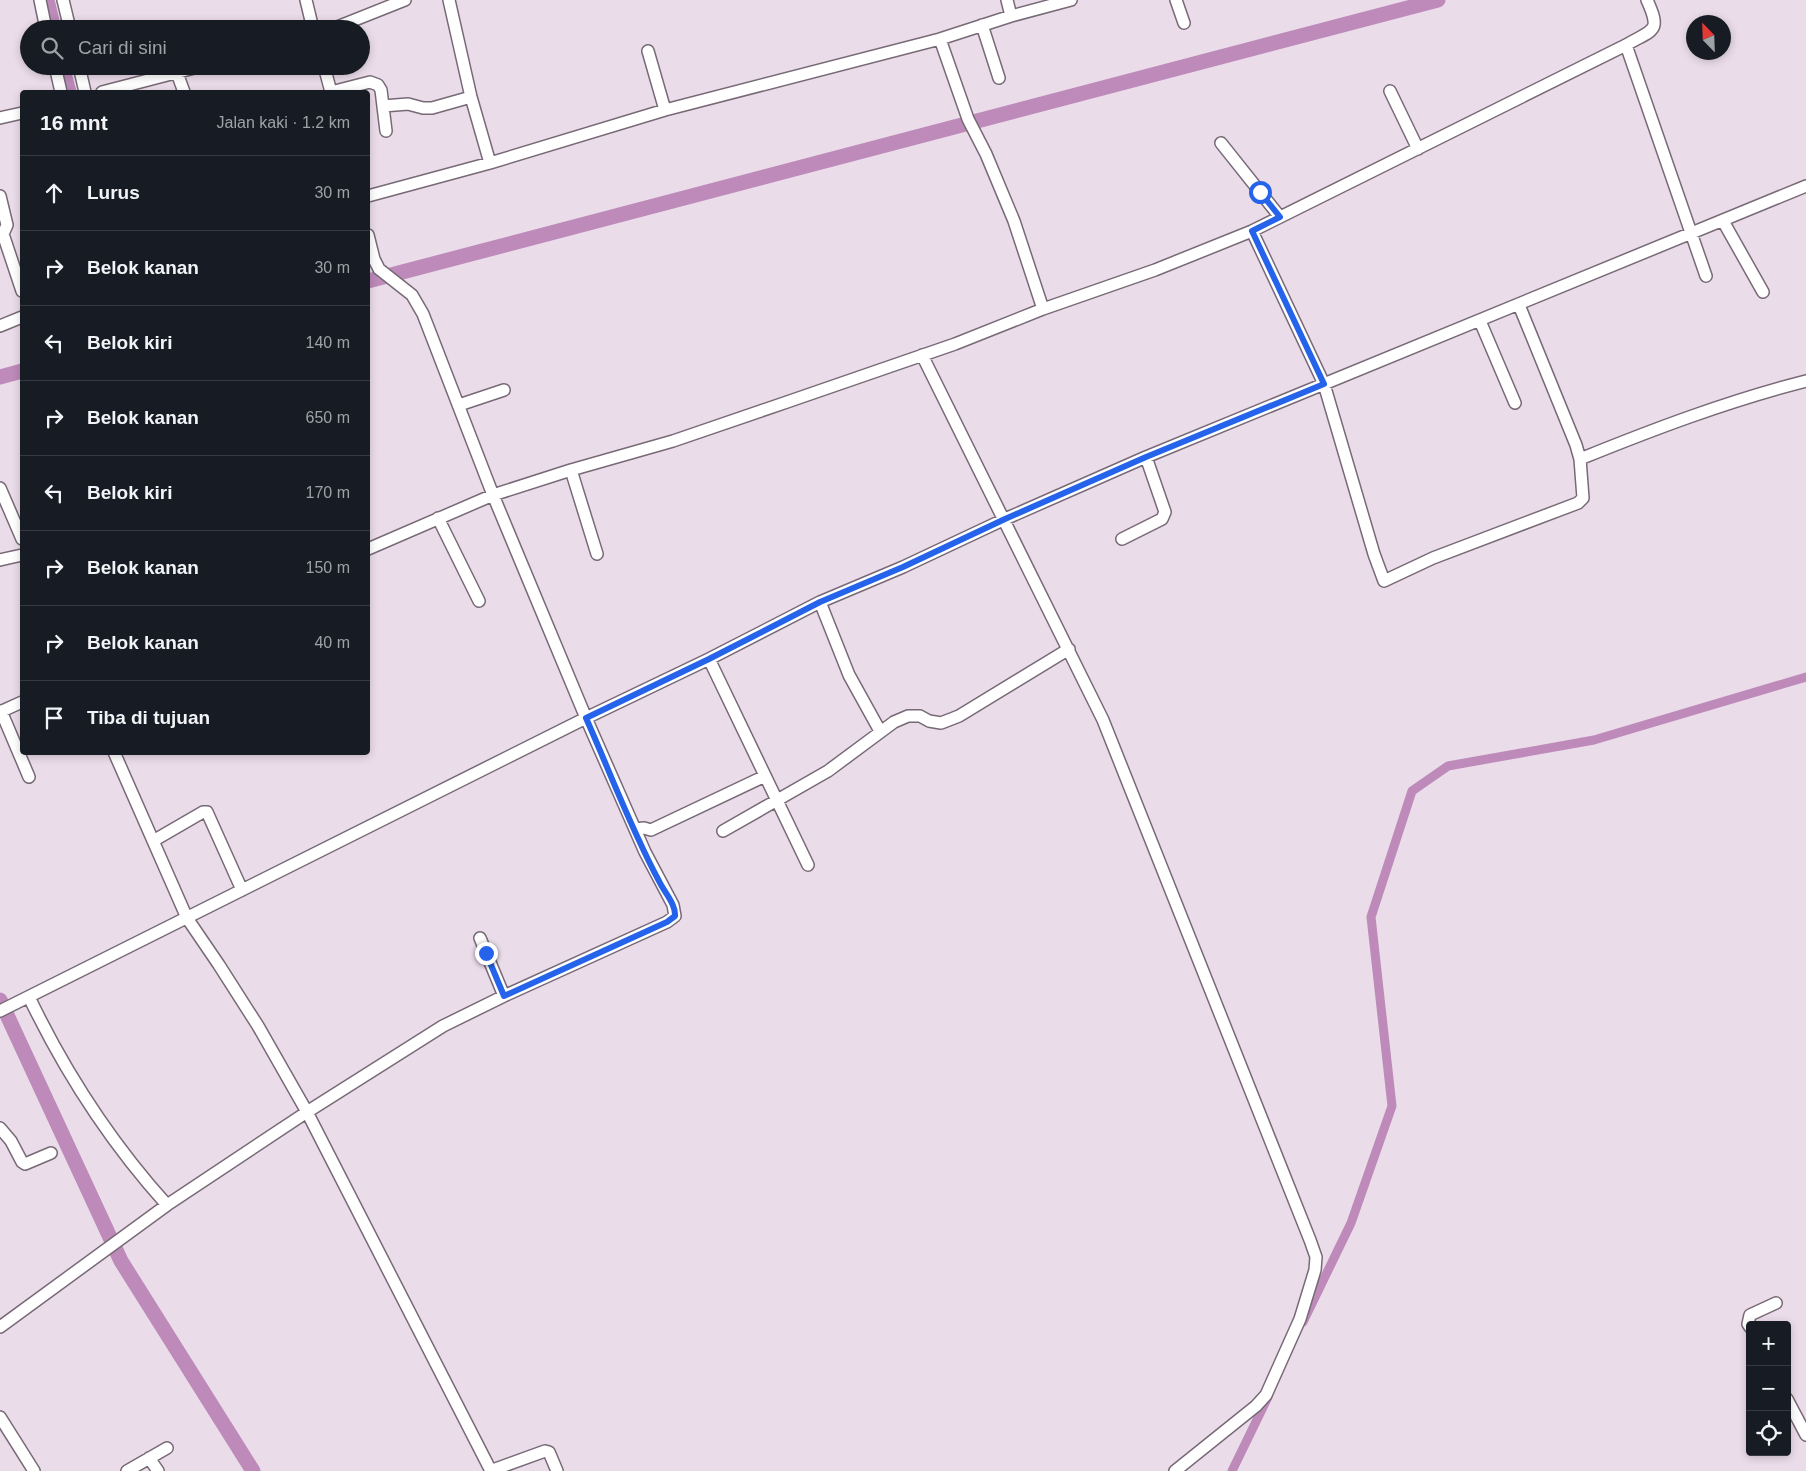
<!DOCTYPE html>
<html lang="id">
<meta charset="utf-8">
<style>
:root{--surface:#171b24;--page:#20242c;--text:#f1f3f6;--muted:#9ea1a6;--line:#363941}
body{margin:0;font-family:Helvetica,sans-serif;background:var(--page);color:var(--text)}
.controls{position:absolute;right:15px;bottom:15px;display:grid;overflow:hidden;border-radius:5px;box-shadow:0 2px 8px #0003}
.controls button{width:45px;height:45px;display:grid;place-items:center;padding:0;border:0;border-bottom:1px solid var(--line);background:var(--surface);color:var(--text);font:25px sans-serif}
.compass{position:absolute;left:1686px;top:15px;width:45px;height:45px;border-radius:50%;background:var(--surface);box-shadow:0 2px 8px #0003;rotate:337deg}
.stop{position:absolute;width:15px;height:15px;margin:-11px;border:4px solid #2563eb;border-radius:50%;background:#fff}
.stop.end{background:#2563eb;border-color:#fff;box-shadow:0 1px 5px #0008}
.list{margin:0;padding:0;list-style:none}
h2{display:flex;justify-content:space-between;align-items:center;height:65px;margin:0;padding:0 20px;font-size:21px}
h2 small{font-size:16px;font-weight:400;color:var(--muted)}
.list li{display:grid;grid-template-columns:32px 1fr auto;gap:15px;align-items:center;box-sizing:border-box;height:75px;padding:0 20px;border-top:1px solid var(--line)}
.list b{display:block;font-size:19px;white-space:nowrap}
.list em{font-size:16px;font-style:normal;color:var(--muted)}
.icon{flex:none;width:28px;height:28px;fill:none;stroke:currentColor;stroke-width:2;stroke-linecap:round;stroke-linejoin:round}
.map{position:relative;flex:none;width:1806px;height:1471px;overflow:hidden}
.search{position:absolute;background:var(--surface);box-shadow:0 2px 8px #0003;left:20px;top:20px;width:350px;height:55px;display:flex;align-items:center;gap:12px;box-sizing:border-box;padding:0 18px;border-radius:28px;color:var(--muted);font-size:19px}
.panel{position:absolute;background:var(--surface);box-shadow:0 2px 8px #0003;left:20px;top:90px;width:350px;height:665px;border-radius:5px}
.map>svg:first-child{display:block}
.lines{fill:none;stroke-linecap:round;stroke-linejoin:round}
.canal{stroke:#bd8aba;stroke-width:9}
.river{stroke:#bd8aba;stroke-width:15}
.minor-casing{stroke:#776a76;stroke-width:14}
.minor{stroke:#fff;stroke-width:11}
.route{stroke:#2563eb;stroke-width:6}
</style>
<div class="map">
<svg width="1806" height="1471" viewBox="0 0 1806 1471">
<rect width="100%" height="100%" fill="#ebdcea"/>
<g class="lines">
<path class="canal" d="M1303,1322L1351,1223L1392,1106L1371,917L1412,791L1448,766L1594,740L1806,677
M1232,1471L1268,1397"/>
<path class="river" d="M47,0L54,29
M62,66L69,92
M368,281L1438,0
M0,377L22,371
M0,1000L121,1261L253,1471"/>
<g class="minor-casing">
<path id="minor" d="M40,0L46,29
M63,0L70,29
M306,0L313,29
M449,0L471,97L490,163
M1007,0L1011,16
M1176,0L1184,23
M982,25L999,78
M332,29L405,0
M940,39L968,119L986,154L1014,221L1043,309
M1626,45L1706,276
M648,51L665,110
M55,66L61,92
M79,66L85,92
M324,66L331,92
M177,73L184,92
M1390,91L1418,149
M102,92L202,66
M331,92L370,82L378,85L381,90L386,131
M383,106L408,104L423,108H432L471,97
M0,118L22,113
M1221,143L1280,217
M0,196L7,225L3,234L0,235
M368,196L490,163L665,110L940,39L1011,16L1071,0
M1723,221L1763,292
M1252,231L1324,384L1374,554L1384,581L1433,558L1578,503L1583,498L1580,459L1576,445L1519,305
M3,234L22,291
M1480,321L1515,403
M0,326L22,317
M922,355L1103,720L1310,1240L1316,1257L1315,1270L1300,1319L1266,1395L1256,1406L1175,1471
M459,405L504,390
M1580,459C1654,429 1728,401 1806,381
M571,470L597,554
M0,488L22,539
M438,518L479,601
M1122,539L1162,519L1165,512L1146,457
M368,549L493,495L571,470L673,441L787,402L955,344L1043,309L1155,270L1252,231L1626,45C1653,29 1662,33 1647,0
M0,560L22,555
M820,602L849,675L880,731
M709,659L808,865
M1,711L29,777
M0,712L22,702
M114,752L187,918L219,965L258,1026L307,1112L491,1471
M635,829L644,828L651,830L765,776
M723,831L828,771L894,722L908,716H920L929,721L941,723L959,716L1069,649
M153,841L203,812H207L242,890
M480,938L504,996
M29,997C65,1072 111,1143 167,1205
M0,1011L586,718L709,659L820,602L903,567L1005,519L1146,457L1806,186
M0,1128L11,1141L22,1162L25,1164L51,1153
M0,1327L167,1205L307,1112L443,1026L504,996L667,922L675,916L673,905L645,852L586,718L493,495L423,314L412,295L379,269L374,259L368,235
M1750,1327L1748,1324L1750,1315L1776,1303
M1787,1399L1806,1435
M0,1417L34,1471
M149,1458L158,1471
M127,1471L167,1448
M490,1471L545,1451L549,1452L557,1471"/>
</g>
<use href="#minor" class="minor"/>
</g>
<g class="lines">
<path class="route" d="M486,953L504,996L667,922L675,916C676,904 664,892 659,881C631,829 610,772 586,718L709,659L820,602L903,567L1005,519L1146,457L1324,384L1252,231L1280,217L1260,192"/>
</g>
</svg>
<div class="controls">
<button>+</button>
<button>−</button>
<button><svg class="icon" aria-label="locate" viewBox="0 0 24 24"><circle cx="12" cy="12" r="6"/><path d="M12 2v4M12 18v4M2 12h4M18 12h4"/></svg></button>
</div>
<svg class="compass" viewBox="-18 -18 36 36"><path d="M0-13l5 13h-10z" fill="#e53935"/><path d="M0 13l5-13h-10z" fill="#9ea1a6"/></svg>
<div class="stop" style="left:1260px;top:192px"></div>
<div class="stop end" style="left:486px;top:953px"></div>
<div class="search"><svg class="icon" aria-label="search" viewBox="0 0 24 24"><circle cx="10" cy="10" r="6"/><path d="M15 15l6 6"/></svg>Cari di sini</div>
<section class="panel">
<h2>16 mnt<small>Jalan kaki · 1.2 km</small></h2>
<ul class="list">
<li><svg class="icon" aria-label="ahead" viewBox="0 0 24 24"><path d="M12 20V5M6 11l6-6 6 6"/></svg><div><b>Lurus</b></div><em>30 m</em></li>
<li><svg class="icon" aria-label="right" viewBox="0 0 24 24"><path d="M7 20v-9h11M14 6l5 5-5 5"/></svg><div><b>Belok kanan</b></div><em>30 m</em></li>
<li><svg class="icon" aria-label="left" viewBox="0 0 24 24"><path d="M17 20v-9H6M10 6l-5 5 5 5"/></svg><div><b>Belok kiri</b></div><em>140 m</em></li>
<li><svg class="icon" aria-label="right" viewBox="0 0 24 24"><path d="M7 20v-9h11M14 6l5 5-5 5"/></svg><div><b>Belok kanan</b></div><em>650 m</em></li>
<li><svg class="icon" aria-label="left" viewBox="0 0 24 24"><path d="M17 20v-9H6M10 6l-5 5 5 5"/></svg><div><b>Belok kiri</b></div><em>170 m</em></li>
<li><svg class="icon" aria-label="right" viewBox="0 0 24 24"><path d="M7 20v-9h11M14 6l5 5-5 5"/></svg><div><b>Belok kanan</b></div><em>150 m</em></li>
<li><svg class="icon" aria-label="right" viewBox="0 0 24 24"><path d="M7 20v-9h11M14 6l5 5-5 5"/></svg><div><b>Belok kanan</b></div><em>40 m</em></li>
<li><svg class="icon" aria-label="arrive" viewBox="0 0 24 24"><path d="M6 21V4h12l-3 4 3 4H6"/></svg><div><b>Tiba di tujuan</b></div></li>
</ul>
</section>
</div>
